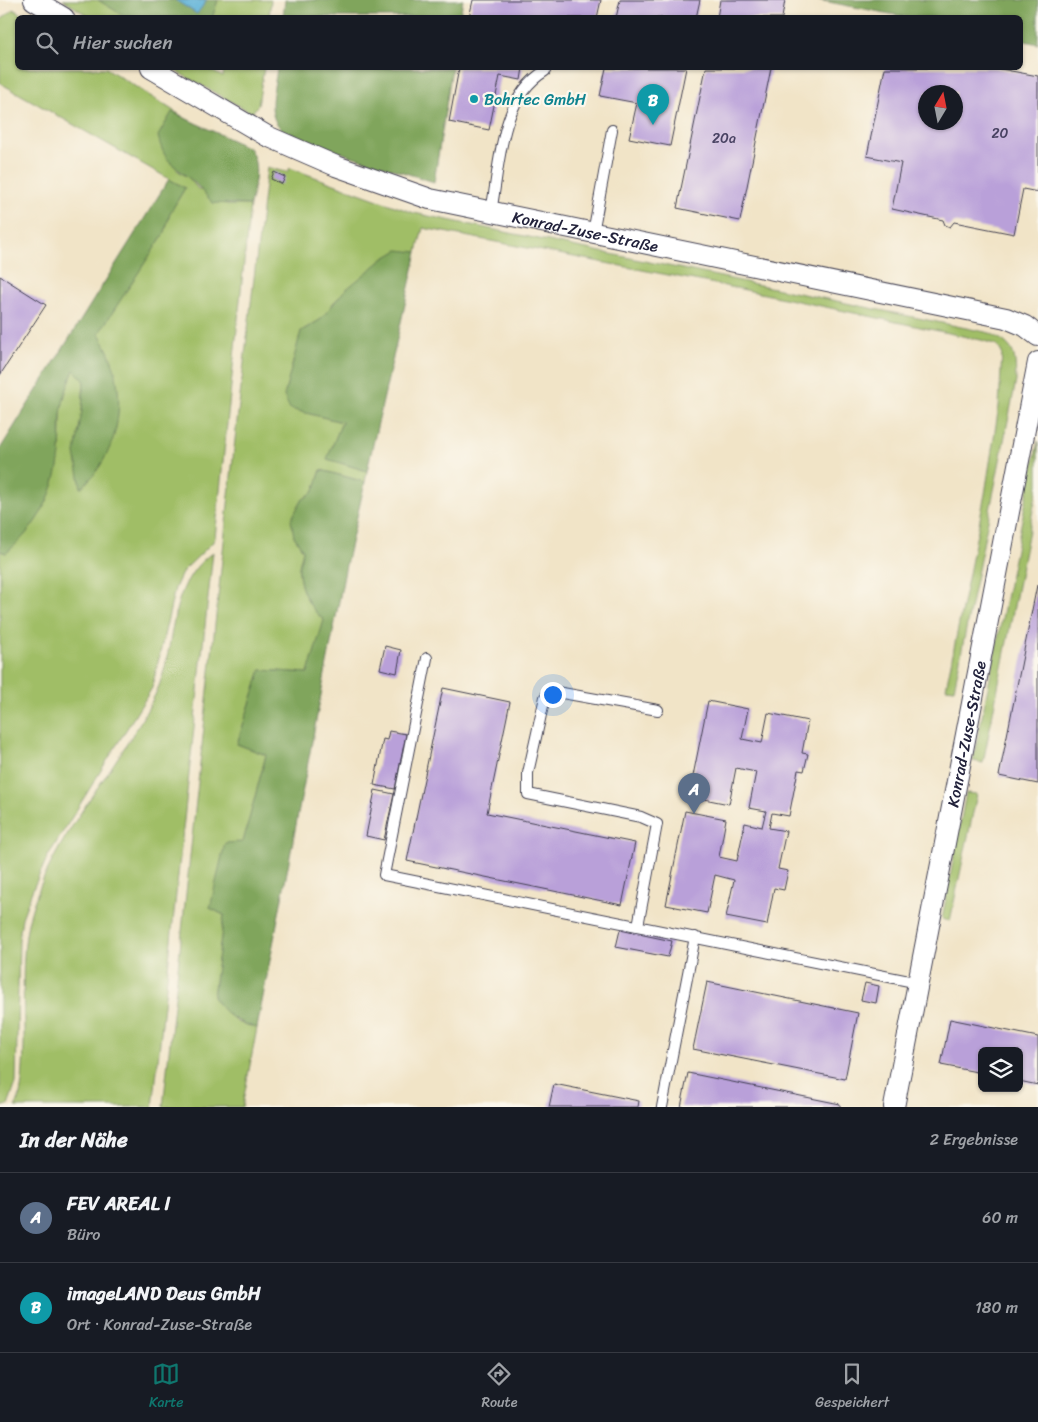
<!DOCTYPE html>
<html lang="de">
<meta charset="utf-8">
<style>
:root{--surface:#171b24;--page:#242831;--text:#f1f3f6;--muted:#9ea1a6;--line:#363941;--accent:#0f766e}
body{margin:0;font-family:Sriracha,sans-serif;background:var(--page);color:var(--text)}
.controls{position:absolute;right:15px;bottom:15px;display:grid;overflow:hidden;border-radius:8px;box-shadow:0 1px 4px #0004}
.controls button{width:45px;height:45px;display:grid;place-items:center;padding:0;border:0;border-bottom:1px solid var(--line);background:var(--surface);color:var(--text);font:25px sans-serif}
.compass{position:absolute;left:918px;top:85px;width:45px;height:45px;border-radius:50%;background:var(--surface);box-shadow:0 1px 4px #0004;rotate:10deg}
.you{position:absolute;left:552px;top:694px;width:18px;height:18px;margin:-12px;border:4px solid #fff;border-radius:50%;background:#1a73e8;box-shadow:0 0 0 8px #1a73e833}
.badge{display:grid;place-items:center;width:32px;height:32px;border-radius:50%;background:var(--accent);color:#fff;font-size:16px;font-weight:700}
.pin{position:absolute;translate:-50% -41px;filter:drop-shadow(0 1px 2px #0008)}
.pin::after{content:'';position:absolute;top:26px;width:18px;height:15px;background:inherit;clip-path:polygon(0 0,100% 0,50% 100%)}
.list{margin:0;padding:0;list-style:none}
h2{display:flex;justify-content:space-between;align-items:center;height:65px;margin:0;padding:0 20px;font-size:21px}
h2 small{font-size:16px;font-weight:400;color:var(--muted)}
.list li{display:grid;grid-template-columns:32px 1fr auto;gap:15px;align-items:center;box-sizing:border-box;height:90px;padding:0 20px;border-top:1px solid var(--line)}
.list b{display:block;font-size:19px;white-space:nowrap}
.list p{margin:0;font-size:16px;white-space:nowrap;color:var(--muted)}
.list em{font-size:16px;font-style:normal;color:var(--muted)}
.icon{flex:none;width:28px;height:28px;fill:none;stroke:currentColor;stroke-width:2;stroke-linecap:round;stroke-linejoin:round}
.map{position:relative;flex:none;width:1038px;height:1107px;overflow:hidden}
.search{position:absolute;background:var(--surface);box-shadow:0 1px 4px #0004;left:15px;right:15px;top:15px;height:55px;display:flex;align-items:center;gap:12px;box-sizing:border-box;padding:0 18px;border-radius:8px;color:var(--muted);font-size:19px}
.sheet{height:245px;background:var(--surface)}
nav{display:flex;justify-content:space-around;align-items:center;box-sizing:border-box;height:70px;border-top:1px solid var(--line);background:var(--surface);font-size:14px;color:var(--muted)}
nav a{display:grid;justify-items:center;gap:2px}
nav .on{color:var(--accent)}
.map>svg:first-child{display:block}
.green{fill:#a0be66;stroke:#617050}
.forest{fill:#80a55b;stroke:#51644b}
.water{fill:#5ab0d7;stroke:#3e6989}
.building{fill:#b9a0d9;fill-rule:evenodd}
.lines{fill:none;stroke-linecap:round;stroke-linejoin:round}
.lane-casing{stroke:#413f50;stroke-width:12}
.street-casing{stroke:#413f50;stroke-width:22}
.lane{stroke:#fff;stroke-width:10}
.street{stroke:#fff;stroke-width:20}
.culture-dot{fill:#0f9aa8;stroke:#fbf7ec;stroke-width:2}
.labels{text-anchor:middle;stroke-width:4.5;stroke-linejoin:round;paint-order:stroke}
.number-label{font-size:14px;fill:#484262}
.culture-label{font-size:16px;fill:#0d838f;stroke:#fbf7ec;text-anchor:start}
.street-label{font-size:16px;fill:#22223b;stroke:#fbf7ec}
</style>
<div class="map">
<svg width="1038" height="1107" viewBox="0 0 1038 1107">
<rect width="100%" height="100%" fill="#fbf7ec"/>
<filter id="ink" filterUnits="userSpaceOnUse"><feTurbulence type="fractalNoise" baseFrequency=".02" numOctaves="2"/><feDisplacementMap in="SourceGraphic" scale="10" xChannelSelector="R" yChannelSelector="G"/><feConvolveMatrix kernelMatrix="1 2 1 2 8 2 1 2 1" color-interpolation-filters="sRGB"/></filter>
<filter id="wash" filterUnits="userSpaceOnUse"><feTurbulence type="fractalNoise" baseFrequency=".0096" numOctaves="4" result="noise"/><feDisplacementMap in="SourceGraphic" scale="20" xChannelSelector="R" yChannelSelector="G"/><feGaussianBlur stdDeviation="1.12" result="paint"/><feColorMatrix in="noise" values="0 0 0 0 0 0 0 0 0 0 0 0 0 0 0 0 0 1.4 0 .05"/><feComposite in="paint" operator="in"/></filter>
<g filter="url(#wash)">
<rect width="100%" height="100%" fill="#f1e4c7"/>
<path class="green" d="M63,0H98L126,17H90Z
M218,0H271L269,17H212Z
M13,9L26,17L18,18V68H106L193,123L172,112L177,170L189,178L198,189L229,205H250L215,538L212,543L183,571L175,588L152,688L48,856L32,891L22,918L19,939L16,1083L8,1105L0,1107V551L6,553C37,527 54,495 59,455C62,439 60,422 62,405C64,393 70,381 74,369L84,380L82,411L112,360L98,333L165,232L170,213L185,188L0,83V21Z
M170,68H206L223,77L224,68H264L258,105L252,113Z
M267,168L287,172L290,168L414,213L990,333C1016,347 1015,352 1016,381L954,689L946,688L985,494L999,406L1002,353L997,345L981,340L741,289L423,228L417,252L398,251L383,259L333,303L329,312L320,320L301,331L291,409L342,422L328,459L367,471L365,482L321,470L314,491L301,501L294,536L303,550C302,557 298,566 299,573C300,590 310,610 325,620L308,673L261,670L237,744L266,755L243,843L210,908L224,915L213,997L237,1022L257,1028L242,1107H163L236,430Z
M1038,441V485L983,763L973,761Z
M213,552L153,1107H15C22,1095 22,1080 23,1067C27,1018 18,967 29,919C50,838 118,770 155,695C179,646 163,588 213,552Z
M966,793L977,794L950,921L942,919Z"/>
<path class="forest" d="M98,0H218L212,18L126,17Z
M285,0H463L460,17H283Z
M818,0H1038V44L1021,40L1020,18L906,17Z
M277,68H452L434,182L348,155L283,130C264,116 275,88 277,68Z
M172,112L249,148C261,165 254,186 250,205L213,203C205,195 198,185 189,178C171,163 164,161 158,136Z
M169,179L185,188L170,213L165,232L99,333C103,342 109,351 112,361C127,406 117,456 81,488L75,453L82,411L84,380L74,370C70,380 65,392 63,403C59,419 61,437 60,453C56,493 37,528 6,553L0,551V449Z
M398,250L417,252L367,471L327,459L342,422L290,409L284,396L301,331L320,320L344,291L383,259Z
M321,470L365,482L346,565L257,1028C234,1021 227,1016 213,997L224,915L210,908L225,843L243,842L266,755L237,744L261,670L308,673L324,620C311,610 300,591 299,573C298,566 302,557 303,550L294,536L291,520L301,501L314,491Z"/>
<path class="water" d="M175,0H207L197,14Z"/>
<g id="blocks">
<path class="building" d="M473,0H601L597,18H469Z
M620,0H700L696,18H616Z
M720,0H785L782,18H717Z
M459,68H523L521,80L500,76L489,130L449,122Z
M606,68H686L670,146L629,138L637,103L600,96Z
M706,68H771L740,221L677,208Z
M885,68H995L1038,76V192L1023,189L1014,234L954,222L950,227L945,225L943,220L892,209L901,163L867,156ZM926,92H956V122H926Z
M274,172L285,177L282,184L271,179Z
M0,276L46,305L0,375Z
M1037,585H1038V784L999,776Z
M385,646L401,650L397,673L380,669Z
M443,688L510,702L487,813L635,843L622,905L407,861Z
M708,701L748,709L742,739L762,743L768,713L808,721L802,753L808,754L804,771L798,770L789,816L772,813L769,828L786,831L778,869L788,871L784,890L774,888L767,925L726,917L734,880L715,875L707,913L666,905L685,811L726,819L719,857L737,861L745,823L762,827L766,811L749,808L756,772L736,768L729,804L689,796Z
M389,731L406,734L395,789L374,785L383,739L387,740Z
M375,790L394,794L384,840L366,836Z
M620,930L672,941L668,957L616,947Z
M707,982L858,1013L845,1079L693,1049Z
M865,983L879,986L876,1003L861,1000Z
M950,1019L1038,1037V1085L1019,1081V1051H982V1073L941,1065Z
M688,1073L840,1104V1107H681Z
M554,1084L639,1101L638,1107H549Z"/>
</g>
</g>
<g filter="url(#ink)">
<use href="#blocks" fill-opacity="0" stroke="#413f50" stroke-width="1"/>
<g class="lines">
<g class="lane-casing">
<path id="lane" d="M491,212C500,165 499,99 545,71
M593,233L612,130
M427,658L384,875L919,983
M638,926L657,824L641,817L528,794V773L545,697L551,691L658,710
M662,1107L695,937"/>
</g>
<g class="street-casing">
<g id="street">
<path d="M34,0L64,18"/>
<path id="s1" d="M151,68L267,136L336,166L430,199L1006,318L1025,326L1038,336"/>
<path id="s2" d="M894,1107L1038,362"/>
</g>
</g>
<use href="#lane" class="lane"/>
<use href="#street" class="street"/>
</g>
</g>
<circle class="culture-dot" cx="474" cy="99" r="5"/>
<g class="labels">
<g class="number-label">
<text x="1000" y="138">20</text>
<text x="724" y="143">20a</text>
</g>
<g class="culture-label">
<text x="484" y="105">Bohrtec GmbH</text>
</g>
<g class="street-label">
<text dy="6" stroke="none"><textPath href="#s1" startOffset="468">Konrad-Zuse-Straße</textPath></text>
<text dy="6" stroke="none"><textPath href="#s2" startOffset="380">Konrad-Zuse-Straße</textPath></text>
</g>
</g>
</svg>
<div class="controls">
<button><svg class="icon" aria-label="layers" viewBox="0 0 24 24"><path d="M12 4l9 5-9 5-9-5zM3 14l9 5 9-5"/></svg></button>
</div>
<svg class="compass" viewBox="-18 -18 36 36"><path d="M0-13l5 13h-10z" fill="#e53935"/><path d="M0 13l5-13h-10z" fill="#9ea1a6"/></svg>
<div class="you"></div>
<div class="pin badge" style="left:694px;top:814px;background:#5c6f8a">A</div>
<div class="pin badge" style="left:653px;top:125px;background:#0f9aa8">B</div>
<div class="search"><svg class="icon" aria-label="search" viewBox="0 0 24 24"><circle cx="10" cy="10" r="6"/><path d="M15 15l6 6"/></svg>Hier suchen</div>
</div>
<section class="sheet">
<h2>In der Nähe<small>2 Ergebnisse</small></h2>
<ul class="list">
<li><span class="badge" style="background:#5c6f8a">A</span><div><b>FEV AREAL I</b><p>Büro</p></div><em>60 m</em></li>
<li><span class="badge" style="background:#0f9aa8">B</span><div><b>imageLAND Deus GmbH</b><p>Ort · Konrad-Zuse-Straße</p></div><em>180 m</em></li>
</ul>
</section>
<nav>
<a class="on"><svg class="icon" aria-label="map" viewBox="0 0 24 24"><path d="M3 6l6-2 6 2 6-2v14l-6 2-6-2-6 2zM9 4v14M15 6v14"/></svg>Karte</a>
<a><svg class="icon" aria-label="directions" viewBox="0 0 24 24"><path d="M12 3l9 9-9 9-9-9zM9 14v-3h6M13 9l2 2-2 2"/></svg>Route</a>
<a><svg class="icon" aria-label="saved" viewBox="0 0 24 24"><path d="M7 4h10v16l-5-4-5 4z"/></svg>Gespeichert</a>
</nav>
